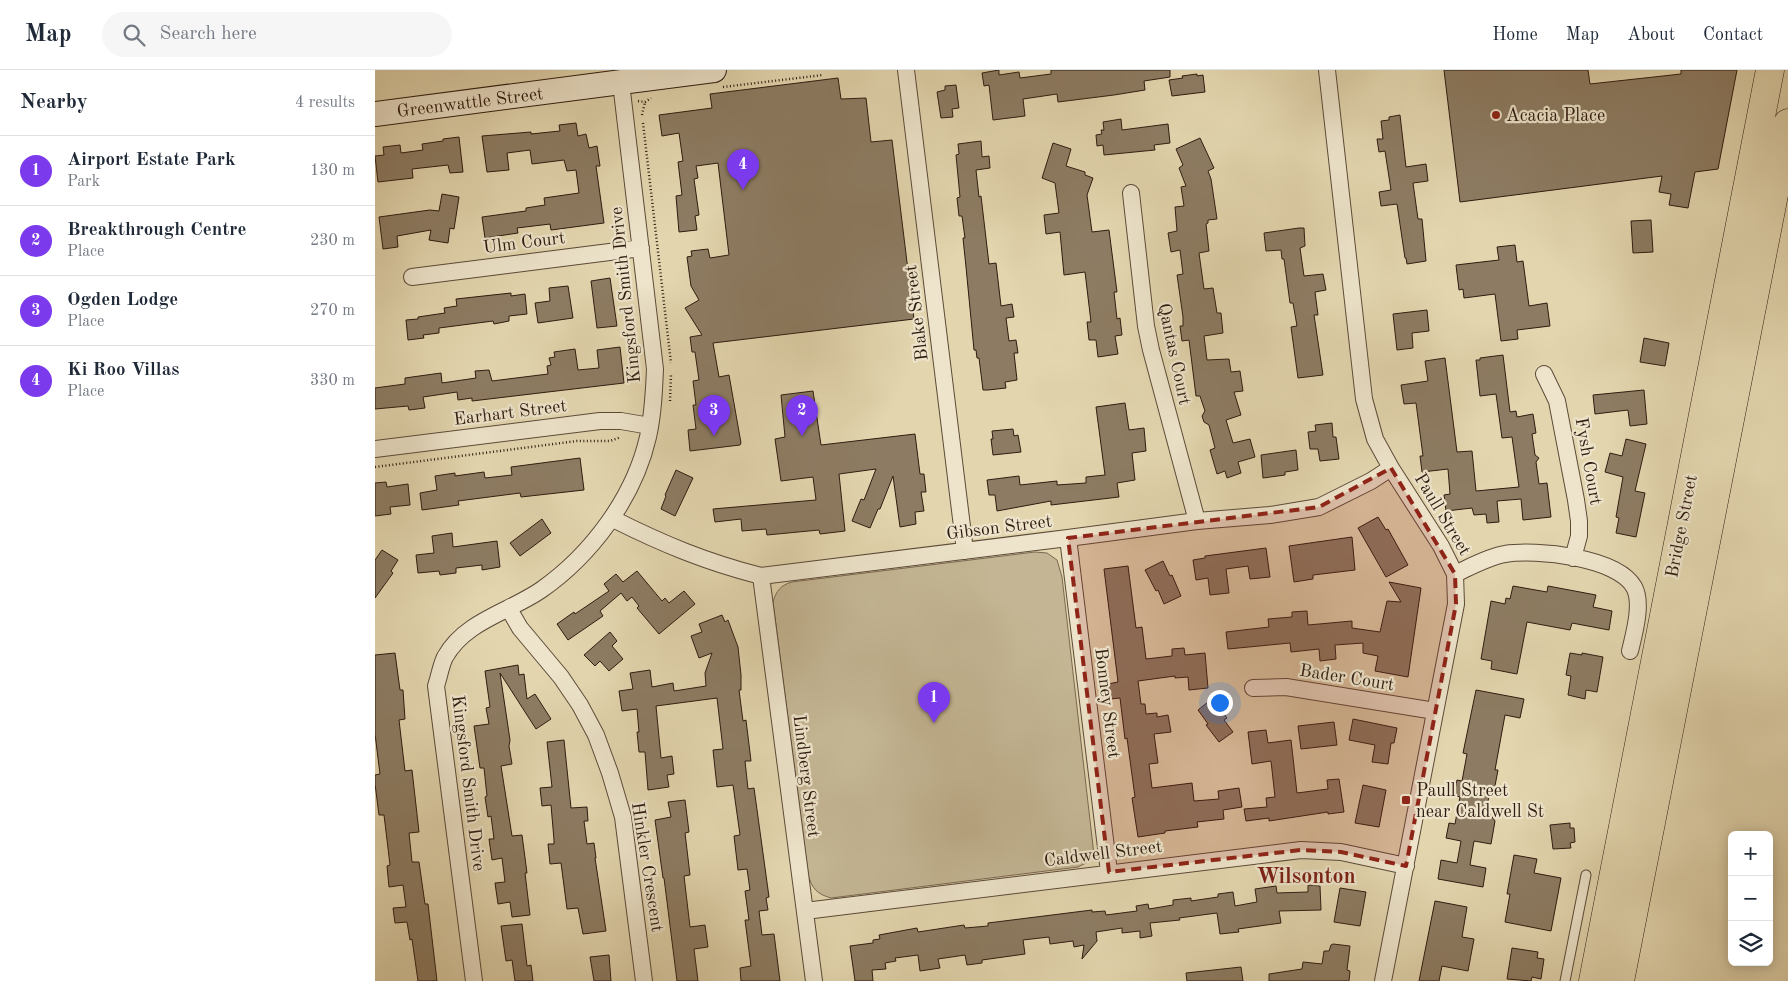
<!DOCTYPE html>
<meta charset="utf-8">
<style>
:root{--surface:#fff;--page:#f6f6f7;--text:#1f2937;--muted:#747a83;--line:#e0e1e3;--accent:#7c3aed}
body{margin:0;font-family:"Old Standard TT",serif;background:var(--page);color:var(--text)}
.controls{position:absolute;right:15px;bottom:15px;display:grid;overflow:hidden;border-radius:8px;box-shadow:0 2px 12px #0003}
.controls button{width:45px;height:45px;display:grid;place-items:center;padding:0;border:0;border-bottom:1px solid var(--line);background:var(--surface);color:var(--text);font:25px sans-serif}
.you{position:absolute;left:844px;top:632px;width:18px;height:18px;margin:-12px;border:4px solid #fff;border-radius:50%;background:#1a73e8;box-shadow:0 0 0 8px #1a73e833}
.badge{display:grid;place-items:center;width:32px;height:32px;border-radius:50%;background:var(--accent);color:#fff;font-size:16px;font-weight:700}
.pin{position:absolute;translate:-50% -41px;filter:drop-shadow(0 1px 2px #0008)}
.pin::after{content:'';position:absolute;top:26px;width:18px;height:15px;background:inherit;clip-path:polygon(0 0,100% 0,50% 100%)}
.list{margin:0;padding:0;list-style:none}
h2{display:flex;justify-content:space-between;align-items:center;height:65px;margin:0;padding:0 20px;font-size:21px}
h2 small{font-size:16px;font-weight:400;color:var(--muted)}
.list li{display:grid;grid-template-columns:32px 1fr auto;gap:15px;align-items:center;box-sizing:border-box;height:70px;padding:0 20px;border-top:1px solid var(--line)}
.list b{display:block;font-size:19px;white-space:nowrap}
.list p{margin:0;font-size:16px;white-space:nowrap;color:var(--muted)}
.list em{font-size:16px;font-style:normal;color:var(--muted)}
.icon{flex:none;width:28px;height:28px;fill:none;stroke:currentColor;stroke-width:2;stroke-linecap:round;stroke-linejoin:round}
.map{position:relative;flex:none;width:1413px;height:911px;overflow:hidden}
header{display:flex;align-items:center;gap:30px;box-sizing:border-box;height:70px;padding:0 25px;background:var(--surface);border-bottom:1px solid var(--line)}
header strong{font-size:24px}
nav{display:flex;gap:28px;margin-inline-start:auto;font-size:18px}
.search{width:350px;height:45px;background:var(--page);display:flex;align-items:center;gap:12px;box-sizing:border-box;padding:0 18px;border-radius:28px;color:var(--muted);font-size:19px}
main{display:flex}
aside{flex:1;background:var(--surface)}
.map>svg:first-child{display:block}
.green{fill:#c4b694;stroke:#7a6852}
.building{fill:#8d7c63;stroke:#2f1b10}
.lines{fill:none;stroke-linecap:round;stroke-linejoin:round}
.lane-casing{stroke:#5c4a38;stroke-width:11}
.street-casing{stroke:#5c4a38;stroke-width:18}
.secondary-casing{stroke:#2f1b10;stroke-width:26}
.highway-casing{stroke:#2f1b10;stroke-width:29}
.path{stroke:#2f1b10;stroke-width:2.5;stroke-dasharray:1 2.5;stroke-linecap:butt}
.lane{stroke:#ede4cb;stroke-width:9}
.street{stroke:#ede4cb;stroke-width:16}
.secondary{stroke:#ede4cb;stroke-width:24}
.highway{stroke:#e3d6af;stroke-width:28}
.marked{fill:#8f2418;fill-opacity:0.2;stroke:#8f2418;stroke-width:4;stroke-dasharray:10 6;stroke-linejoin:round}
.poi-dot{fill:#8f2418;stroke:#ede4cb;stroke-width:2}
.labels{text-anchor:middle;stroke-width:4.5;stroke-linejoin:round;paint-order:stroke}
.street-label{font-size:18px;fill:#2f1b10;stroke:#ede4cb}
.poi-label{font-size:18px;fill:#2f1b10;stroke:#ede4cb;text-anchor:start}
.district-label{font-size:22px;font-weight:bold;fill:#7a1f14;stroke:#ede4cb}
</style>
<header>
<strong>Map</strong>
<div class="search"><svg class="icon" aria-label="search" viewBox="0 0 24 24"><circle cx="10" cy="10" r="6"/><path d="M15 15l6 6"/></svg>Search here</div>
<nav><a>Home</a><a>Map</a><a>About</a><a>Contact</a></nav>
</header>
<main>
<aside>
<h2>Nearby<small>4 results</small></h2>
<ul class="list">
<li><span class="badge">1</span><div><b>Airport Estate Park</b><p>Park</p></div><em>130 m</em></li>
<li><span class="badge">2</span><div><b>Breakthrough Centre</b><p>Place</p></div><em>230 m</em></li>
<li><span class="badge">3</span><div><b>Ogden Lodge</b><p>Place</p></div><em>270 m</em></li>
<li><span class="badge">4</span><div><b>Ki Roo Villas</b><p>Place</p></div><em>330 m</em></li>
</ul>
</aside>
<div class="map">
<svg width="1413" height="911" viewBox="0 0 1413 911">
<rect width="100%" height="100%" fill="#e3d6af"/>
<filter id="stains"><feTurbulence type="fractalNoise" baseFrequency=".004" numOctaves="4"/><feColorMatrix values="0 0 0 0 .2 0 0 0 0 .09 0 0 0 0 .02 0 0 0 .5 -.17"/></filter>
<radialGradient id="worn" r=".72"><stop offset=".6" stop-color="#630" stop-opacity="0"/><stop offset="1" stop-color="#630" stop-opacity=".3"/></radialGradient>
<path class="green" d="M660,482L672,483L682,490L687,507L719,785L711,793L703,797L456,828C442,824 437,819 433,804L398,532C401,521 406,515 417,512Z"/>
<path class="building" d="M624,0V5L644,2L645,8L676,4V0H795V7L769,11L770,20L739,25L683,32L682,24L648,29L650,46L618,50L614,15L609,16L607,3Z
M1069,0H1213L1215,14L1306,4V0H1362L1343,99L1320,102L1313,138L1294,135L1296,124L1284,122L1287,106L1085,132Z
M822,4V6L828,5L830,22L797,26L794,10L808,8L807,6Z
M463,8L466,29L491,28L496,72L517,70L539,249L338,273L344,307L354,305L366,373L365,375L315,381L313,360L321,359L318,335H321L318,311L324,310L320,282H317L315,267L327,265L310,238L324,230L316,216L312,187L317,186L316,181L333,179L335,188L354,185L343,93L321,96L323,108L319,109L324,145L320,146L322,160L304,162L301,126L307,125L303,92L308,91L304,63L287,66L284,45L337,38L335,24Z
M581,15L584,38L577,39L578,47L566,48L562,22L570,20V16Z
M1025,45L1031,97L1051,94L1053,111L1038,113L1043,149H1047L1051,191L1032,194L1031,188H1030L1022,134L1006,136L1004,122L1016,120L1010,81L1004,82L1002,69H1008L1006,51L1014,50V47Z
M746,49L747,60L793,54L795,73L779,75L780,80L729,85L728,75L722,76L721,65L727,64L726,60H729L728,52Z
M201,53L203,66L211,64L214,78L222,76L225,96H221L229,153L176,160L175,154L142,158L143,163L110,168L107,147L151,141V138L170,135L169,128L204,123L201,100L192,101L189,90L157,94L155,80L132,83L134,100L112,102L107,66L156,62V64L185,61L184,55Z
M84,67L88,102L75,103L73,95L37,99L38,108L3,112L0,86L9,85L8,77L25,75L26,83L48,80L47,74L68,71V69Z
M825,68L839,98L833,101L836,109L842,149L833,150V153L831,154L834,181L824,183L829,219L838,218L842,243H846L848,263L829,266L832,290L854,289L856,302L865,301L868,321L859,322L866,345L851,350L858,373L875,369L880,387L863,392L866,403L852,408L850,401L842,404L835,380L840,378L834,355L829,352L827,346L830,341L825,326H821L814,270L807,271L805,256H808V247L802,205L808,204L805,180L796,182L793,163L802,161L800,137L809,136L806,117L811,116L804,98L808,95L801,79Z
M606,71L607,87L614,86L615,98L601,100L604,127L606,126L614,194L621,193L626,236L637,234L639,247L631,248L634,271L641,270L643,283H639L642,310L630,312L631,318L613,320H608L604,288H602L601,280H599L591,197L588,168H590L587,146H584L582,128L585,127L581,85L584,84L583,74Z
M678,73L696,79L691,96L710,102V105L718,108L712,125L717,162L734,160L742,222H739L742,249L745,248L747,265L740,266L743,284L723,287L721,270H714L712,252H716L710,202L689,205L685,162L671,164L669,145L684,143L680,113L667,108Z
M67,124L84,127L79,159L75,158L73,173L54,170L56,160L22,166L23,177L8,179L4,147L55,140L64,141Z
M1276,150L1278,182L1258,183L1256,151Z
M924,158H929L930,176L925,178L929,206L948,204L951,220L940,222L943,245H939L948,305L923,308L916,257L922,256L918,233H915L909,189H907L906,180L891,181L889,163Z
M1140,175L1142,192L1148,191L1154,236L1172,233L1175,256L1142,260L1143,269L1126,271L1120,224L1089,228L1088,219L1084,220L1081,195L1124,190L1122,177Z
M235,208L242,256L222,258L216,211Z
M193,216L198,248L163,253L160,233L175,231L174,218Z
M136,223V226L150,224L152,244L134,246V251L119,254L118,251L64,258V263L48,265L49,268L33,270L31,250L43,249V247L70,243L69,238L82,236L81,229Z
M1052,240L1054,261L1037,263L1038,278L1022,280L1018,244Z
M1269,268L1294,273L1290,296L1265,292Z
M245,277L249,313L97,331V328L83,330L82,322L48,327L50,338L34,340L33,336L0,339V318L30,314V308L66,303L67,313L101,308L100,301L114,300L117,311L173,304L172,296L176,295L174,288L180,287L179,282L200,279L203,300L224,298L222,280Z
M1128,285L1135,342L1141,341L1142,347L1158,344L1161,363L1157,364L1160,385L1164,388L1161,392L1164,414L1172,413L1176,447L1148,450L1146,429L1122,431L1124,452L1112,453L1111,444L1099,445L1097,438L1071,441L1069,425L1075,424L1073,399L1047,402L1045,386H1048L1041,333L1029,334L1026,315L1053,311L1050,291L1070,288L1082,382L1097,381L1101,421L1144,417L1137,367L1127,368L1121,324L1105,326L1101,290H1105V288Z
M1269,320L1272,354L1255,356L1253,340L1220,344L1218,325Z
M438,321L446,375L540,364L545,404H549L551,422H546L549,441L540,442L541,454L525,457L518,406L505,439H503L495,458L477,451L486,429L489,430L501,399L464,404L470,461L445,464L444,460L392,465L391,459L367,461L366,449L340,452L338,439L441,430L438,407L406,411L400,369L410,367L406,325Z
M750,333L754,360L769,358L771,381L757,383L760,410L742,413L744,427L676,435V431L622,441L620,425H614L612,410L644,406L645,415L682,411V415L711,413V407L730,405L721,337Z
M957,353L958,367H961L964,389L945,391L943,379H935L933,362L941,361L940,355Z
M638,359L639,366L643,365L646,382L618,385L616,369H618L617,361Z
M1251,369L1271,374L1260,421L1270,423L1261,467L1241,463L1244,448L1241,447L1248,407L1230,402L1235,383L1247,386Z
M921,380L923,400L910,402V405L888,408L886,385Z
M205,388L209,420L146,427L145,423L83,431L84,435L47,440L45,423L62,420L60,406L80,403V406L109,402L110,408L137,405L136,397Z
M301,400L318,408L300,446L286,439L291,426L290,425Z
M11,412L12,417L33,414L35,435L15,437L16,444L0,446V413Z
M1003,447L1011,460L1013,459L1033,495L1011,507L983,458Z
M167,449L176,463L145,486L135,473Z
M77,463L78,477L122,471L125,497L107,500V495L81,498V503L65,505L64,501L43,503L41,485L59,483L57,466Z
M977,467L980,500L938,505V509L919,512L914,476Z
M891,478L895,507L875,509L873,496L851,499L854,523L835,525L833,508L821,510L818,490L830,488V486Z
M7,480L23,490L16,501L18,503L0,528V490Z
M788,491L795,506L797,505L806,526L789,534L783,520L781,521L770,500Z
M753,496L761,558L767,557L771,589L797,586V579L809,578L810,585L830,583L833,618L814,620L813,607L800,608V606L763,611L766,634H770L771,644L782,643V647L793,645L796,662L779,664L783,693L774,694L777,718L817,713L819,731L844,729L843,721L864,718L867,737L848,740L849,749L822,752L823,757L790,761V763L763,767L757,728L760,727L752,668L750,669L745,628L735,629L733,614L743,612L729,499Z
M262,501L287,531L290,528L294,533L309,521L320,534L284,564L262,538L264,536L257,527L252,531L246,523L225,541L228,546L193,570L182,554L199,542L200,544L234,521L229,514L241,504L248,512Z
M1014,512L1046,518L1033,607L1000,601L1003,586L988,583V573L960,575L961,589L945,591L944,579L916,582L915,573L853,579L851,562L894,557L893,549L917,547V542L932,541L933,555L977,551V558L1005,562L1012,531L1026,532Z
M1138,516L1172,522L1173,516L1221,525L1218,537L1237,541L1234,560L1197,553L1195,560L1152,552L1142,604L1116,599L1117,591L1106,589L1116,531L1130,534L1131,528L1135,529Z
M347,545L350,552L353,550L363,577L366,605V620H364L368,651L371,650L376,691H370L373,719L379,718L394,827L391,828L393,840L384,841L387,865L399,864L405,911H366L365,898L376,896L370,850H374L370,821L375,820L372,799L363,800L359,766L365,765L358,715L342,717L338,680L348,679L342,628L281,636L286,688L297,686L299,704L292,705L294,717L273,720L270,682H264L262,662H264L262,639L247,641L244,621L258,619L255,603L275,600L277,617L298,613L299,621L331,616L330,603L337,583L324,588L316,566L327,562L324,554Z
M235,562L242,571L237,576L248,589L234,601L225,591L220,596L209,585Z
M20,583L25,620H28L30,649L24,650L30,701L37,700L44,762L34,763L37,792H44L50,834H53L62,911H43L37,869L35,870L32,852L20,853L18,838L31,837L28,815L14,817L12,796L15,795L9,745H4L0,714V705L5,704L0,664V585Z
M1195,583L1207,585V583L1228,587L1222,622L1211,620L1210,629L1193,625L1196,606L1191,605Z
M143,595L144,605L149,604L152,629L160,624L176,649L161,659L125,603L135,670L134,676L137,694L126,696L137,766L147,765L152,803H150L155,845L137,847L135,832L123,834L120,813L130,812L127,788L117,790L114,769H119L116,746L113,747L110,727L112,726L109,698H105L99,656L114,654L111,638L115,637L110,601Z
M1101,620L1149,629L1145,648L1130,645L1120,700H1123L1119,721L1116,720L1111,738L1120,751L1116,774L1099,771L1095,795L1111,798L1108,817L1063,809L1066,790L1082,793L1086,771L1071,768L1074,753L1080,754L1085,727L1079,725L1082,710L1087,711L1092,684L1088,683Z
M838,628L852,648L849,650L858,662L844,672L831,655L833,654L823,640Z
M978,649L1022,658L1019,673H1016L1013,694L997,692L1000,675L974,670Z
M959,652L962,675L926,679L923,656Z
M891,660L893,673L916,670L922,723L953,719L952,710L964,709L969,742L953,744V742L894,751V748L871,751L869,739L892,737L891,728L900,727L896,691L877,694L873,662Z
M189,670L196,738L212,737L213,751H209L212,774L219,773L221,788H220L231,861L208,864L203,838L192,839L186,793L175,794L173,774H179V770L176,735L167,736L165,718L177,717L172,672Z
M988,715L1011,720L1004,757L980,753Z
M310,730L314,762L310,763L315,805L309,806L315,857L330,855L333,877L319,879L323,911H302L289,808H288L280,750L296,747L293,732Z
M1195,753V758H1199L1200,772L1195,773L1196,778L1178,779L1175,755Z
M1139,785L1162,789L1159,803L1186,808L1176,861L1130,852L1135,824H1132Z
M933,815L945,816L946,840L904,841L906,853L863,859L864,862L845,864L842,843L804,848L805,850L775,853L777,866L765,868V861L747,863V858L721,862L722,871L707,889L709,875L699,877L698,871L675,874L674,867L648,870L650,884L607,890V893L592,895L590,885L563,889L565,898L545,901L543,885L520,888L521,891L510,893L511,899L497,900L498,911H480L475,876L498,873V870L505,869L504,865L542,858L543,862L589,855L590,858L613,856V853L717,840V842L730,841L731,845L762,841L761,836L773,834L774,839L798,835V830L816,828V831L843,827V824L858,822L860,836L882,832L880,819L901,816L902,823L933,822Z
M965,818L991,822L985,856L959,852Z
M1060,831L1092,837L1087,867L1099,869L1093,901L1067,896L1064,911H1044Z
M147,854L152,896L156,895L158,911H140L137,890L131,891L126,856Z
M958,874L975,876L972,900L975,901L974,911H894V904L927,899L928,892L947,894L949,881H954L956,875Z
M1137,878L1163,882L1162,888L1169,889L1166,909L1157,907L1156,911L1132,909Z
M234,885L236,911H219L215,887Z
M866,897L868,911H812L811,903Z"/>
<g class="lines">
<g class="lane-casing">
<path id="lane" d="M1190,911L1211,805"/>
</g>
<g class="street-casing">
<path id="street" d="M531,0L590,481
M952,0L989,329L1000,369L1016,398L1066,476L1080,504L1081,534L1008,911
M756,123L771,256L776,280L822,451
M37,207L266,178
M1169,304L1182,331L1201,430L1204,451V466L1198,488
M0,379L225,351H246L275,356
M238,449C288,474 331,492 386,506L693,468L822,451L895,445L944,437L996,411L1016,398
M693,468L734,802
M1080,504C1095,497 1115,486 1130,484C1161,479 1242,487 1259,517C1268,533 1259,564 1255,581
M386,506L439,911
M134,539L145,558L186,607L205,635L221,665L235,703L248,747L269,911
M878,618L911,617L1060,641
M430,841L926,780L966,782L1031,796
M99,911L61,616C64,607 66,595 70,587C90,551 134,542 166,520C216,485 259,428 273,367C278,345 279,322 280,299L246,13"/>
</g>
<g class="secondary-casing">
<path id="secondary" d="M0,44L339,0"/>
</g>
<g class="highway-casing">
<path id="highway" d="M1218,911L1395,0
M1245,911L1413,53"/>
</g>
<path class="path" d="M348,17L448,5
M263,31L270,32L276,28
M267,45L270,32
M268,53L296,293
M295,331L296,304
M0,397L202,371H235L246,367"/>
<use href="#lane" class="lane"/>
<use href="#street" class="street"/>
<use href="#secondary" class="secondary"/>
<use href="#highway" class="highway"/>
</g>
<path class="marked" d="M1016,398L1080,504L1081,534L1031,796L966,782L926,780L734,802L693,468L944,437Z"/>
<g class="poi-dot">
<circle cx="1121" cy="45" r="5"/>
<rect x="1026" y="725" width="10" height="10" rx="2.5"/>
</g>
<g class="labels">
<g class="street-label">
<text transform="translate(95 32) rotate(-7)" y="6">Greenwattle Street</text>
<text transform="translate(149 172) rotate(-7)" y="6">Ulm Court</text>
<text transform="translate(250 225) rotate(-96)" y="6">Kingsford Smith Drive</text>
<text transform="translate(541 243) rotate(-97)" y="6">Blake Street</text>
<text transform="translate(800 284) rotate(78)" y="6">Qantas Court</text>
<text transform="translate(135 342) rotate(-7)" y="6">Earhart Street</text>
<text transform="translate(1214 391) rotate(80)" y="6">Fysh Court</text>
<text transform="translate(1068 444) rotate(59)" y="6">Paull Street</text>
<text transform="translate(1306 456) rotate(-79)" y="6">Bridge Street</text>
<text transform="translate(624 457) rotate(-7)" y="6">Gibson Street</text>
<text transform="translate(972 607) rotate(9)" y="6">Bader Court</text>
<text transform="translate(733 633) rotate(83)" y="6">Bonney Street</text>
<text transform="translate(432 706) rotate(83)" y="6">Lindberg Street</text>
<text transform="translate(94 713) rotate(83)" y="6">Kingsford Smith Drive</text>
<text transform="translate(728 783) rotate(-7)" y="6">Caldwell Street</text>
<text transform="translate(273 797) rotate(81)" y="6">Hinkler Crescent</text>
</g>
<g class="poi-label">
<text x="1131" y="51">Acacia Place</text>
<text x="1041" y="726">Paull Street<tspan x="1041" dy="21">near Caldwell St</tspan></text>
</g>
<g class="district-label">
<text x="931" y="813">Wilsonton</text>
</g>
</g>
<rect width="100%" height="100%" filter="url(#stains)"/>
<rect width="100%" height="100%" fill="url(#worn)"/>
</svg>
<div class="controls">
<button>+</button>
<button>−</button>
<button><svg class="icon" aria-label="layers" viewBox="0 0 24 24"><path d="M12 4l9 5-9 5-9-5zM3 14l9 5 9-5"/></svg></button>
</div>
<div class="you"></div>
<div class="pin badge" style="left:559px;top:653px">1</div>
<div class="pin badge" style="left:427px;top:366px">2</div>
<div class="pin badge" style="left:339px;top:366px">3</div>
<div class="pin badge" style="left:368px;top:120px">4</div>
</div>
</main>
